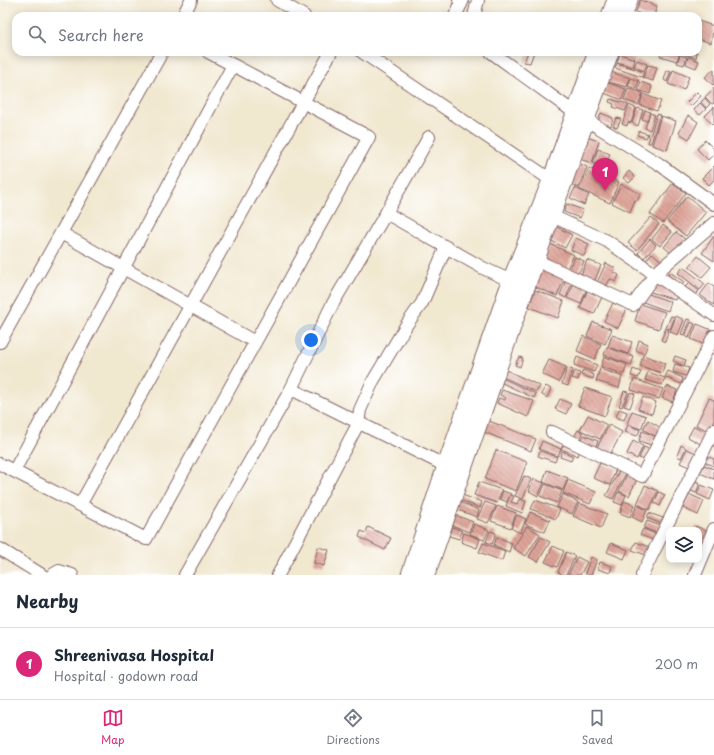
<!DOCTYPE html>
<meta charset="utf-8">
<style>
:root{--surface:#fff;--page:#f2f2f3;--text:#1f2937;--muted:#747a83;--line:#e0e1e3;--accent:#db2777}
body{margin:0;font-family:"Playpen Sans",sans-serif;background:var(--page);color:var(--text)}
.controls{position:absolute;right:12px;bottom:12px;display:grid;overflow:hidden;border-radius:8px;box-shadow:0 2px 10px #0003}
.controls button{width:36px;height:36px;display:grid;place-items:center;padding:0;border:0;border-bottom:1px solid var(--line);background:var(--surface);color:var(--text);font:20px sans-serif}
.you{position:absolute;left:311px;top:340px;width:14px;height:14px;margin:-10px;border:3px solid #fff;border-radius:50%;background:#1a73e8;box-shadow:0 0 0 6px #1a73e833}
.badge{display:grid;place-items:center;width:26px;height:26px;border-radius:50%;background:var(--accent);color:#fff;font-size:13px;font-weight:700}
.pin{position:absolute;translate:-50% -33px;filter:drop-shadow(0 1px 2px #0008)}
.pin::after{content:'';position:absolute;top:21px;width:14px;height:12px;background:inherit;clip-path:polygon(0 0,100% 0,50% 100%)}
.list{margin:0;padding:0;list-style:none}
h2{display:flex;justify-content:space-between;align-items:center;height:52px;margin:0;padding:0 16px;font-size:17px}
h2 small{font-size:13px;font-weight:400;color:var(--muted)}
.list li{display:grid;grid-template-columns:26px 1fr auto;gap:12px;align-items:center;box-sizing:border-box;height:72px;padding:0 16px;border-top:1px solid var(--line)}
.list b{display:block;font-size:15px;white-space:nowrap}
.list p{margin:0;font-size:13px;white-space:nowrap;color:var(--muted)}
.list em{font-size:13px;font-style:normal;color:var(--muted)}
.icon{flex:none;width:22px;height:22px;fill:none;stroke:currentColor;stroke-width:2;stroke-linecap:round;stroke-linejoin:round}
.map{position:relative;flex:none;width:714px;height:575px;overflow:hidden}
.search{position:absolute;background:var(--surface);box-shadow:0 2px 10px #0003;left:12px;right:12px;top:12px;height:44px;display:flex;align-items:center;gap:10px;box-sizing:border-box;padding:0 14px;border-radius:12px;color:var(--muted);font-size:15px}
.sheet{height:124px;background:var(--surface)}
nav{display:flex;justify-content:space-around;align-items:center;box-sizing:border-box;height:56px;border-top:1px solid var(--line);background:var(--surface);font-size:11px;color:var(--muted)}
nav a{display:grid;justify-items:center;gap:2px}
nav .on{color:var(--accent)}
.map>svg:first-child{display:block}
.building{fill:url(#building-back-hatch)}
.lines{fill:none;stroke-linecap:round;stroke-linejoin:round}
.street-casing{stroke:#846565;stroke-width:14}
.secondary-casing{stroke:#846565;stroke-width:19}
.street{stroke:#fff;stroke-width:12}
.secondary{stroke:#fff;stroke-width:17}
</style>
<div class="map">
<svg width="714" height="575" viewBox="0 0 714 575">
<defs>
<pattern id="building-back-hatch" width="6" height="6" patternUnits="userSpaceOnUse"><rect width="6" height="6" fill="#dea499"/><path d="M-1 5l2 2M0 0l6 6M5-1l2 2" fill="none" stroke="#b6857d"/></pattern>
</defs>
<rect width="100%" height="100%" fill="#fff"/>
<filter id="ink" filterUnits="userSpaceOnUse"><feTurbulence type="fractalNoise" baseFrequency=".025" numOctaves="2"/><feDisplacementMap in="SourceGraphic" scale="8" xChannelSelector="R" yChannelSelector="G"/><feConvolveMatrix kernelMatrix="1 2 1 2 8 2 1 2 1" color-interpolation-filters="sRGB"/></filter>
<filter id="wash" filterUnits="userSpaceOnUse"><feTurbulence type="fractalNoise" baseFrequency=".012" numOctaves="4" result="noise"/><feDisplacementMap in="SourceGraphic" scale="16" xChannelSelector="R" yChannelSelector="G"/><feGaussianBlur stdDeviation="0.9" result="paint"/><feColorMatrix in="noise" values="0 0 0 0 0 0 0 0 0 0 0 0 0 0 0 0 0 1.4 0 .05"/><feComposite in="paint" operator="in"/></filter>
<g filter="url(#wash)">
<rect width="100%" height="100%" fill="#f1e8d0"/>
<g id="blocks">
<path class="building" d="M640,0L657,6L654,16H645L636,12Z
M698,21L714,26L711,43L698,39Z
M528,52H534L530,63L524,62Z
M661,52H670L679,55L677,61L660,56Z
M677,52H697L696,58Z
M620,54L635,59L633,67L617,62Z
M680,55L687,57L684,65L677,63Z
M688,57L699,61L696,68L686,64Z
M637,60L647,64L644,71L634,67Z
M617,63L644,72L642,77L615,68Z
M648,65L657,67L653,81L643,78Z
M714,69V84L713,85L705,77Z
M667,70L671,71L667,82L664,80Z
M673,70L689,77L684,90L668,84Z
M611,72L630,78L627,87L608,82Z
M631,78L639,81L636,89L628,86Z
M641,82L652,86L650,94L638,90Z
M608,83L626,89L622,100L604,93Z
M628,88L643,93L638,105L624,100Z
M714,88V103L712,104L705,97Z
M697,92L701,96L691,106L687,102Z
M643,94L661,101L657,111L640,105Z
M705,98L710,104L706,108L701,102Z
M610,99L628,104L625,111L613,107L614,104L609,102Z
M700,103L706,109L700,115L694,110Z
M629,105L636,108L631,123L628,122L627,126L622,124Z
M714,107V122L712,124L705,116Z
M637,108L643,110L638,126L632,123Z
M645,110L650,112L647,121L642,119Z
M601,113L613,118L611,126L598,121Z
M650,113L655,115L650,130L645,128Z
M657,114L660,115L651,143H648Z
M688,115L698,122L689,139L679,133Z
M661,116L676,121L667,150L652,145Z
M616,118L621,119L617,128L613,126Z
M639,131L648,134L646,138L637,135Z
M586,137L599,141L592,163L579,159Z
M705,140L714,149V154L708,160L697,149Z
M598,149L610,154L604,168L593,163Z
M578,163L587,167L578,188L568,183Z
M714,166V180L709,185L702,178Z
M589,168L619,182L610,203L579,189Z
M629,171L635,177L629,183L623,178Z
M673,183L686,193L663,223L650,214Z
M621,184L641,194L637,201L635,200L630,212L612,203Z
M575,188L589,195L584,205L570,198Z
M687,196L706,212L686,236L667,221Z
M567,204L583,210L580,218L564,212Z
M651,217L659,224L637,250L628,243Z
M663,225L672,232L660,246L652,239Z
M555,226L572,235L565,248L548,239Z
M676,232L690,243L677,258L664,247Z
M714,236V261L702,253Z
M576,238L589,244L584,256L571,250Z
M650,239L656,245L644,258L638,253Z
M550,244L574,255L566,271L543,260Z
M652,253L665,264L660,271L646,260Z
M698,256L711,267L702,277L689,267Z
M575,257L584,261L577,277L568,274Z
M587,260L601,265L593,285L579,280Z
M606,263L615,268L613,272L619,275L616,282L610,279L604,291L595,287Z
M541,267L565,277L557,296L533,286Z
M683,267L705,284L700,290L678,273Z
M670,272L684,282L680,289L665,280Z
M566,279L572,282L566,298L560,295Z
M652,281L679,290L675,300L648,291Z
M574,283L587,288L581,304L567,298Z
M689,283L699,291L694,296L684,288Z
M709,283L714,287V305L700,295Z
M588,289L603,295L594,314L580,308Z
M535,290L564,301L558,318L529,307Z
M646,293L671,302L668,311L643,302Z
M613,303L627,309L618,328L604,321Z
M640,304L665,312L659,329L635,321Z
M671,316L675,317L670,329L668,328L667,330H669L665,342L661,340Z
M676,316L684,320L678,335L670,332Z
M687,319L690,320L684,335L681,334Z
M593,322L612,329L605,344L587,336Z
M691,322L695,324L689,338L685,336Z
M697,324L714,331L710,347L691,339Z
M612,335L632,342L628,354L608,347Z
M583,336L601,344L595,359L577,351Z
M639,340L648,344L644,354L636,350Z
M607,347L634,357L631,365L604,355Z
M643,355L665,363L662,373L640,366Z
M675,356L686,360L684,366L673,361Z
M519,357L523,358L520,367L515,365Z
M577,357L597,365L594,372L574,365Z
M604,357L627,364L624,374L601,367Z
M549,360L566,367L559,382L542,374Z
M675,364L689,368L686,376L673,372Z
M567,368L573,370L568,386L562,384Z
M600,369L622,376L619,388L596,381Z
M633,369L641,372L638,378L631,376Z
M506,370L540,386L536,392L503,377Z
M583,370L594,375L593,379L581,375Z
M575,371L580,373L578,380L572,378Z
M668,371L683,378L681,384L665,377Z
M648,372L665,378L662,385L645,380Z
M502,378L536,394L534,398L500,382Z
M634,379L663,389L659,399L631,390Z
M546,386L551,389L547,398L541,394Z
M667,386L677,390L673,402L662,398Z
M585,388L612,397L605,416L578,406Z
M502,390L534,401L528,417L497,403L499,398L505,400L506,398L500,395Z
M624,391L628,392L622,407L619,406Z
M630,392L635,394L630,408L624,406Z
M643,397L656,402L652,414L638,409Z
M709,398L714,400V434L696,425Z
M560,399L571,404L566,414L555,409Z
M619,409L627,412L624,420L616,417Z
M632,411L646,416L641,429L627,424Z
M588,415L607,425L600,439L580,430Z
M648,420L661,428L656,437L643,429Z
M489,421L536,439L531,451L484,432Z
M609,425L622,432L611,453L605,451L604,453L596,449Z
M628,425L640,430L637,436L625,432Z
M694,426L710,434L704,446L688,437Z
M578,430L583,433L579,442L573,439Z
M642,431L655,436L651,445L639,441Z
M584,435L598,441L595,448L581,442Z
M542,441L561,449L558,456L539,449Z
M633,441L643,446L637,459L627,454Z
M564,444L580,450L578,456L561,449Z
M681,445L686,448L681,458L677,456Z
M644,447L649,449L644,460L639,458Z
M687,449L701,455L694,469L680,463Z
M496,450L527,462L516,491L485,479Z
M540,451L557,457L555,462L538,456Z
M562,451L573,456L571,461L560,457Z
M707,456L714,459V466L705,462Z
M600,463L616,469L610,485L593,478Z
M704,465L714,469V479L700,473Z
M620,469L626,473L613,499L606,496Z
M547,470L568,478L563,490L543,482Z
M627,474L637,479L629,496L619,491Z
M524,476L531,479L523,499L515,496Z
M534,479L544,483L538,496L529,491Z
M568,480L596,492L590,504L563,493Z
M693,480L700,483L696,493L689,490Z
M479,482L502,490L497,503L474,495Z
M545,484L562,491L557,503L540,496Z
M645,485L658,491L649,510L637,504Z
M701,485L714,490L710,500L697,494Z
M503,491L511,494L507,502L500,499Z
M618,492L626,495L622,505L614,502Z
M659,492L665,495L660,506L654,503Z
M459,494L482,502L480,508L457,499Z
M563,494L578,502L572,514L557,507Z
M689,494L704,501L698,515L683,508Z
M510,495L514,496L511,502L517,504L519,499L526,501L522,513L506,506Z
M535,500L560,509L556,519L531,509Z
M457,501L479,510L477,517L455,509Z
M624,501L634,505L630,517L620,513Z
M485,502L496,506L488,523L477,519Z
M579,503L607,514L601,528L573,516Z
M637,505L647,510L642,522L632,517Z
M497,506L516,513L511,528L491,521Z
M530,512L550,520L545,532L525,524Z
M649,513L666,519L664,525L647,518Z
M453,514L473,522L469,532L449,524Z
M517,515L526,519L520,533L511,528Z
M647,521L661,526L659,534L644,528Z
M474,524L489,530L484,540L470,534Z
M450,526L462,531L459,539L446,535Z
M527,526L540,534L526,556L513,548Z
M696,526L714,534L707,549L699,546V530H695Z
M368,527L391,538L385,550L359,537L361,531L366,533Z
M643,529L659,535L656,541L640,535Z
M490,531L496,533L492,544L486,542Z
M464,533L480,539L477,548L461,542Z
M497,537L512,543L509,552L494,545Z
M541,537L550,542L538,562L529,557Z
M636,542L649,547L646,555L632,550Z
M483,543L505,551L502,561L479,552Z
M611,543L628,550L624,559L607,552Z
M553,546L564,551L557,567L545,562Z
M318,547L329,550L324,566L314,563Z
M566,552L575,556L566,575H563L558,572Z
M577,557L587,562L580,575H568Z
M591,557L597,560L591,575H589L585,573Z
M600,562L612,566L610,573L598,569Z"/>
</g>
</g>
<g filter="url(#ink)">
<use href="#blocks" fill-opacity="0" stroke="#846565" stroke-width="1"/>
<g class="lines">
<g class="street-casing">
<path id="street" d="M277,0L304,16
M183,16L191,0
M455,16L462,2L459,0
M474,16L478,0
M208,52L233,65
M362,52L557,184
M491,52L575,113L659,164L714,204
M386,213L429,137
M552,216L607,241L714,315
M61,233L255,342
M529,257L633,305L656,273L714,223
M0,342L162,52
M291,389L332,305L386,213L483,268L511,281
M552,432L642,476L714,336
M0,464L146,539L369,137L233,65L14,471
M80,505L331,52
M0,549L42,575
M52,575L59,571L72,575
M185,575L291,389L446,466
M278,575L358,424L360,410L373,381L407,324L422,303L446,247
M642,575L714,430
M695,575L714,529"/>
</g>
<g class="secondary-casing">
<path id="secondary" d="M610,16L616,0
M623,16L629,0
M410,575L446,466L511,281L551,181L597,52
M426,575L526,287L610,52"/>
</g>
<use href="#street" class="street"/>
<use href="#secondary" class="secondary"/>
</g>
</g>
</svg>
<div class="controls">
<button><svg class="icon" aria-label="layers" viewBox="0 0 24 24"><path d="M12 4l9 5-9 5-9-5zM3 14l9 5 9-5"/></svg></button>
</div>
<div class="you"></div>
<div class="pin badge" style="left:605px;top:191px">1</div>
<div class="search"><svg class="icon" aria-label="search" viewBox="0 0 24 24"><circle cx="10" cy="10" r="6"/><path d="M15 15l6 6"/></svg>Search here</div>
</div>
<section class="sheet">
<h2>Nearby<small></small></h2>
<ul class="list">
<li><span class="badge">1</span><div><b>Shreenivasa Hospital</b><p>Hospital · godown road</p></div><em>200 m</em></li>
</ul>
</section>
<nav>
<a class="on"><svg class="icon" aria-label="map" viewBox="0 0 24 24"><path d="M3 6l6-2 6 2 6-2v14l-6 2-6-2-6 2zM9 4v14M15 6v14"/></svg>Map</a>
<a><svg class="icon" aria-label="directions" viewBox="0 0 24 24"><path d="M12 3l9 9-9 9-9-9zM9 14v-3h6M13 9l2 2-2 2"/></svg>Directions</a>
<a><svg class="icon" aria-label="saved" viewBox="0 0 24 24"><path d="M7 4h10v16l-5-4-5 4z"/></svg>Saved</a>
</nav>
